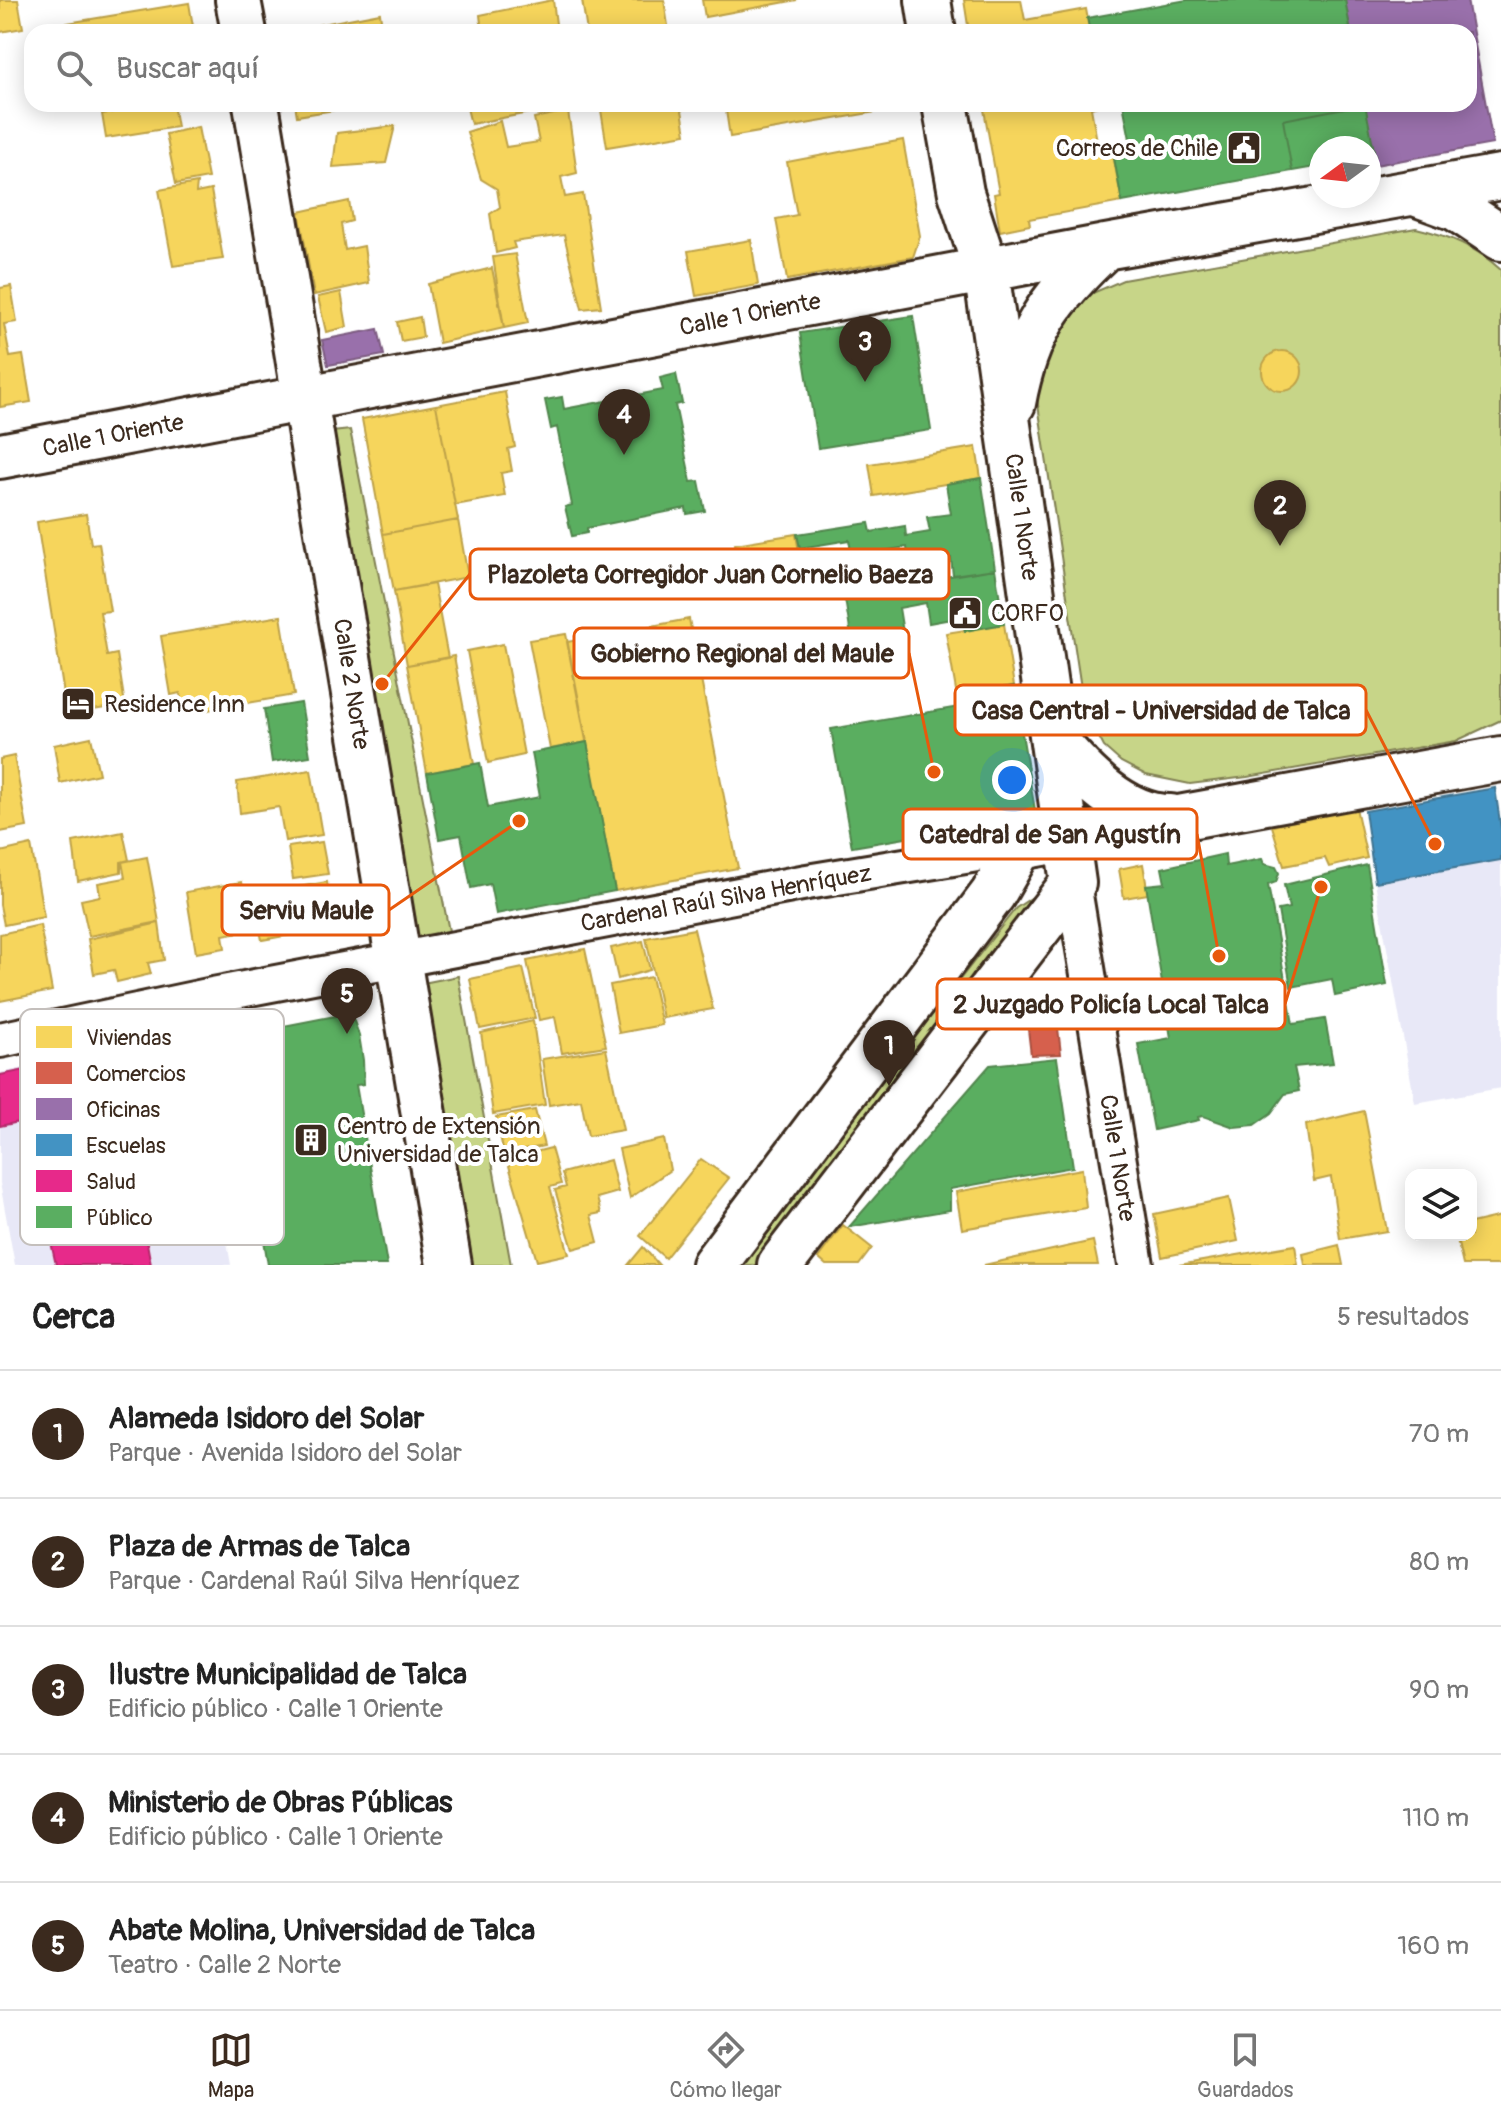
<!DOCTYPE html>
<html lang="es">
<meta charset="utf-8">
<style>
:root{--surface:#fff;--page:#f2f2f2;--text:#222;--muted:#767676;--line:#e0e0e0;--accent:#3b2a1e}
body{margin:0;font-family:Pangolin,sans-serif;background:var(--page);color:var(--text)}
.controls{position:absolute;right:24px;bottom:24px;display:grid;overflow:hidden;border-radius:16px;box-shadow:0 4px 20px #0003}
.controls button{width:72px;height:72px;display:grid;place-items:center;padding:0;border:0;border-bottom:2px solid var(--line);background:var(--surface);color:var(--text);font:40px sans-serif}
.compass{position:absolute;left:1309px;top:136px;width:72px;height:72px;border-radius:50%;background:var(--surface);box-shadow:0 4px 20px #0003;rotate:255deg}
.you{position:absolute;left:1012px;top:780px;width:28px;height:28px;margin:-20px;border:6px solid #fff;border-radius:50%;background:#1a73e8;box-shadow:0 0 0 12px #1a73e833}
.badge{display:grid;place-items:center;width:52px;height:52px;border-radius:50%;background:var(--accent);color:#fff;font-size:26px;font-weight:700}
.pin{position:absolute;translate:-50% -66px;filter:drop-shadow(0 2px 4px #0008)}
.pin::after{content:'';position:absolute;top:42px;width:28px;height:24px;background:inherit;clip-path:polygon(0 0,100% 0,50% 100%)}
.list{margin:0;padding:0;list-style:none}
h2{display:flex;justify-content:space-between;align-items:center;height:104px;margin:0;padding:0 32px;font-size:34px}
h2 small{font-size:26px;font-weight:400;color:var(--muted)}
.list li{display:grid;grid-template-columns:52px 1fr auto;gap:24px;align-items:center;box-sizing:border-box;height:128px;padding:0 32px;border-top:2px solid var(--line)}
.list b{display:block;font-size:30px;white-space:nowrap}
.list p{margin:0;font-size:26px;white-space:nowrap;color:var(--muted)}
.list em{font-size:26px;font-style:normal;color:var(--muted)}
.icon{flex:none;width:44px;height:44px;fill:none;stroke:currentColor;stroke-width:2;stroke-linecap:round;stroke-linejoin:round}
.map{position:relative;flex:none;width:1501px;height:1265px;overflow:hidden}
.search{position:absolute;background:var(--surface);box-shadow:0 4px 20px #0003;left:24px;right:24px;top:24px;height:88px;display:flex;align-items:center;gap:20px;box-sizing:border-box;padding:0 28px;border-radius:24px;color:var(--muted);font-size:30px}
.sheet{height:744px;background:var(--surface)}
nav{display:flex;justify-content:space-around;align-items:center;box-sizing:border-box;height:112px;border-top:2px solid var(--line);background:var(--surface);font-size:22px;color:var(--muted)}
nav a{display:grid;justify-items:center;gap:4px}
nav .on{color:var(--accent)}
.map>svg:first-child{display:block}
.built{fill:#e8e8f7}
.green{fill:#c7d588;stroke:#818053;stroke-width:2}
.homes{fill:#f6d55c;stroke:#bea249;stroke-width:2}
.shops{fill:#d6604d;stroke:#a8503f;stroke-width:2}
.offices{fill:#9970ab;stroke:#7d5b81;stroke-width:2}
.schools{fill:#4393c3;stroke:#417492;stroke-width:2}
.health{fill:#e7298a;stroke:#b3296a;stroke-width:2}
.public{fill:#5aae61;stroke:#51864d;stroke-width:2}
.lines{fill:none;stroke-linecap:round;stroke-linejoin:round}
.street-casing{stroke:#3b2a1e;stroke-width:40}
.secondary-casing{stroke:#3b2a1e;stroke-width:50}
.street{stroke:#fff;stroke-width:34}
.secondary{stroke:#fff;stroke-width:44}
.labels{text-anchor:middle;stroke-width:8;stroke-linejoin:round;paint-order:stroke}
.poi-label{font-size:24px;fill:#3b2a1e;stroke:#fff;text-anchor:start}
.street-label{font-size:24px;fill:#3b2a1e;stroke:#fff}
.key{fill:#fff;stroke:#c4bfbc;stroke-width:2}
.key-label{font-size:22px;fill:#3b2a1e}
.leader{fill:none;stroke:#e8590c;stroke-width:3}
.callout-dot{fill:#e8590c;stroke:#fff;stroke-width:3}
.callout{fill:#fff;stroke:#e8590c;stroke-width:3}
.callout-label{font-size:26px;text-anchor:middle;font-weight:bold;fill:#3b2a1e}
</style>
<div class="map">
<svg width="1501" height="1265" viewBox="0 0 1501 1265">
<rect width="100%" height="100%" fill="#fff"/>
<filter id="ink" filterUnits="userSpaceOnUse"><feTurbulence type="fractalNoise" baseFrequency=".0125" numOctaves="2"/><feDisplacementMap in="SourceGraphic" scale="16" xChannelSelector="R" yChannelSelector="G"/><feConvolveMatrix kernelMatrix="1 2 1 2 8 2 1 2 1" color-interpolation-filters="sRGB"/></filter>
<g filter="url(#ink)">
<path class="built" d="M1501,860V1088L1415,1103L1375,882Z
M191,1034L231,1265H15L0,1183V1073Z"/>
<path class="green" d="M1416,228C1450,236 1475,246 1501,270V720L1456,741L1247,777L1190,784L1146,775L1121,762L1104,747L1084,708L1035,385L1041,350L1067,318L1088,295L1123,280Z
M350,430L450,936L406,945L323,433Z
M1061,878L765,1265H735L1016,908Z
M458,976L511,1265H462L413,985Z"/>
<path class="homes" d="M0,0H18L23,28L0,32Z
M553,0L557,32H482L480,15Z
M582,0H664L669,32H587Z
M702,0H797L705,17Z
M964,0H1021L1025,20L1086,9L1090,32H969Z
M189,3L194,32H69L67,23Z
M380,13L383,32H286V31Z
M119,104H173L177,127L106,138L102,114L120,111Z
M295,104H340L341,109L297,116Z
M466,104H569L570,105L471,124Z
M600,104H681L686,134L607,147Z
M725,104H875L876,112L730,137Z
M983,104H1104L1091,108L1099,152L1112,150L1122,202L1029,219L1030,225L1000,231L994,194L999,193Z
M568,111L577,173L561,177L565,197L583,194L601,307L582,309L564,235L513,242L515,248L496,253L490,214L500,207L497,189L481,179L467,132L500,121L506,147L539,142L534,118Z
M395,126L386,163L333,167L337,133Z
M198,127L208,178L176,184L166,134Z
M903,140L920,236L913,257L787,280L776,219L797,215L787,162Z
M197,183L196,193L211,190L223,259L173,266L159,190Z
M349,201L352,221L341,224L345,250L364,246L369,283L314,295L299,212Z
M751,240L758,285L696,296L688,251Z
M515,254L528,323L504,328L493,257Z
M492,268L504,328L439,343L428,284Z
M11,286L17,322L4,324L10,357L23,355L31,402L0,407V288Z
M341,292L347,327L326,332L318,297Z
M420,317L423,337L401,341L397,322Z
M1262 371a20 20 0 1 1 40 0a20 20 0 1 1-40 0Z
M505,392L515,447L508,449L512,471L501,473L505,496L455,505L436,405Z
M436,405L458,520L383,534L362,419Z
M976,447L981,478L874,496L869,464Z
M86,514L91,544L99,543L110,611L100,612L107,656L117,654L125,705L67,714L37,522Z
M458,520L468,577L394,591L383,534Z
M796,534L801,564L740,574L735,544Z
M434,584L448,658L407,665L394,591Z
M281,616L294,695L184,714L180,693L171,695L161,636Z
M689,619L738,868L615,891L567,642Z
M1004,624L1014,686L957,696L946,633Z
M566,634L587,742L550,749L529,640Z
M503,644L524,755L488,763L467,651Z
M454,656L474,764L427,773L407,665Z
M91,737L99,774L60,783L54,745Z
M14,756L27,827L0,832V759Z
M311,770L322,835L285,841L279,807L240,813L237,782Z
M1356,808L1367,858L1329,867L1325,858L1284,866L1272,826Z
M123,832L129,860L121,862V872L78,881L73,842Z
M322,842L328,874L293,879L288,847Z
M31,845L44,917L4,925L0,905V852Z
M147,857L159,922L89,936L81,900L100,896L98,883L125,878L122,862Z
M1143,864L1148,894L1124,898L1119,869Z
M242,882L250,930L223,935L225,948L196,953L186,892Z
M327,882L334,927L262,940L253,895Z
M159,923L164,960L148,963L151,974L117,982L114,970L94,974L88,939Z
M40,925L52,991L0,1001V934Z
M694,929L713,1009L663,1018L646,938Z
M643,941L650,970L618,979L611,948Z
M585,949L606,1046L562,1053L555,1017L539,1020L527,961Z
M523,968L535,1018L480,1029L470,979Z
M651,977L662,1025L619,1033L610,985Z
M533,1021L545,1105L493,1114L481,1033Z
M606,1049L623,1130L588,1136L581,1100L549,1105L542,1059Z
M535,1110L544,1146L504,1154L496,1117Z
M1364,1111L1387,1231L1340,1239L1331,1177L1314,1181L1306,1125Z
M664,1139L670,1170L630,1198L619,1149Z
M551,1148L561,1184L550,1187L569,1254L537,1261L507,1159Z
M701,1159L729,1178L665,1258L640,1236Z
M610,1160L618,1192L597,1198L601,1213L591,1215L598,1242L573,1249L555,1190L566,1187L562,1173Z
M1082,1169L1086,1208L962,1229L956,1192Z
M1229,1198L1238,1241L1162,1257L1154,1214Z
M1501,1216V1265H1463L1456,1235H1471V1223Z
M843,1225L872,1248L859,1265H826L818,1258Z
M1093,1241L1098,1265H984Z
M1295,1245L1298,1265H1179Z
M1339,1245L1343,1265H1305L1303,1254Z
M643,1247L659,1265H628Z"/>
<path class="shops" d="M1054,993L1061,1054L1031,1055L1024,995Z"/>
<path class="offices" d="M1345,0H1467L1493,144L1375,165L1364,104H1469V32H1351Z
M378,329L384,355L328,365L322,340Z"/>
<path class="schools" d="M1495,788L1501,829V860L1375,882L1365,811Z"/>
<path class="health" d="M109,1053L128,1143L113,1147L116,1158L131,1155L151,1265H56L24,1121L0,1126V1075Z"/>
<path class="public" d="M1187,0H1345L1350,28L1331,32H1090L1087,18Z
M1123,104H1344L1345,108L1283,120L1292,171L1122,202L1113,152L1132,149Z
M1365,104L1375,156L1369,157V148H1321V166L1292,171L1283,120Z
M913,316L931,430L818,448L800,333Z
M676,374L682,403L675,405L691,482L699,481L705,511L687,514L686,508L587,528V533L572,536L565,507L572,505L557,427L551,429L545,400L562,397L564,409L663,390L660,378Z
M981,478L995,569L953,575L951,558L909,565L907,547L852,556L849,540L800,548L797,534L869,523L871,532L905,526L906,536L930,532L927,517L951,514L946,484Z
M995,569L1004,624L965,631L962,617L929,623L926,603L899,608L906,651L855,660L844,593Z
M1014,686L1036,816L852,847L831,729L959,707L957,696Z
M301,703L310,756L272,762L264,709Z
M587,742L615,891L496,914L490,884L471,888L461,835L439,839L427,773L480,763L488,807L540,797L532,753Z
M1225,854L1226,866L1262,859L1264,864L1276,867L1279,873L1276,882L1268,885L1293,1024L1325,1019L1333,1063L1294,1067L1299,1091L1285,1094L1271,1113L1254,1125L1234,1127L1203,1116L1198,1117L1199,1120L1154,1130L1138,1044L1171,1038L1146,885L1165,883L1162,868Z
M1367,865L1387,985L1335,996L1332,979L1291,987L1278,910L1289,908L1284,885Z
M351,1013L359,1035L363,1060L364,1084L356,1085L387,1265H268L263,1234L276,1231L246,1089L230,1068L237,1035Z
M1057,1058L1073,1167L950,1189V1210L849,1227L990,1065Z"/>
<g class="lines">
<g class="street-casing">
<path id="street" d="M1073,883L1136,1265
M0,1040L213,995L807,882L1020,847"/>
</g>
<g class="secondary-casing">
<path id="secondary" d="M238,0L244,32
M928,0L933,32
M256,104L449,1265
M1415,193L1456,208L1501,238
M1013,403C1026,331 1052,296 1105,247
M0,456L1105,247L1501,177
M1054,739C1082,773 1124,818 1171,817
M714,1265L993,894L1020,847L1501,759
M780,1265L1073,883L986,270L961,193L945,104"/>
</g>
<use href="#street" class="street"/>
<use href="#secondary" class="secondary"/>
</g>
</g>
<defs>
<g id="civic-square" transform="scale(1.8)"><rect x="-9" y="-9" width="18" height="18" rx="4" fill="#3b2a1e" stroke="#fff"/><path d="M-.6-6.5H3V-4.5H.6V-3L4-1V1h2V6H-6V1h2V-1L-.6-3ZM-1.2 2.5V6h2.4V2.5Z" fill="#fff"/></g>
<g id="hotel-square" transform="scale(1.8)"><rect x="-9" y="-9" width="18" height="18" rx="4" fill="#3b2a1e" stroke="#fff"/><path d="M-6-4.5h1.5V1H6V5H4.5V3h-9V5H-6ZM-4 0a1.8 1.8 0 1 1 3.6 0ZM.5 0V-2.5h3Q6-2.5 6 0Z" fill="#fff"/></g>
<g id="building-square" transform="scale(1.8)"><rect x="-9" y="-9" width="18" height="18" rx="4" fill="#3b2a1e" stroke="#fff"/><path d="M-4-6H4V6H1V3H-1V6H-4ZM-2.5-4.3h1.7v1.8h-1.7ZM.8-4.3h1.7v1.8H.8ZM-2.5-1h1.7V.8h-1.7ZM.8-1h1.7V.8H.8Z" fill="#fff"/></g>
</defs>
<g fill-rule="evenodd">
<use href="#civic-square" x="1244" y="148"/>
<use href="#civic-square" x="965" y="613"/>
<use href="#hotel-square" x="78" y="704"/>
<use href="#building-square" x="311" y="1140"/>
</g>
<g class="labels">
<g class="poi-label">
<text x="1218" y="156" text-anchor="end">Correos de Chile</text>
<text x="991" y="621">CORFO</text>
<text x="104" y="712">Residence Inn</text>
<text x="337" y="1134">Centro de Extensión<tspan x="337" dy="28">Universidad de Talca</tspan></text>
</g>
<g class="street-label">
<text transform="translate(750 314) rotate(-11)" y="8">Calle 1 Oriente</text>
<text transform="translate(113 435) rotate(-11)" y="8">Calle 1 Oriente</text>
<text transform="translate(1022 517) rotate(82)" y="8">Calle 1 Norte</text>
<text transform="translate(352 684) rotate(81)" y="8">Calle 2 Norte</text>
<text transform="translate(726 898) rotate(-10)" y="8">Cardenal Raúl Silva Henríquez</text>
<text transform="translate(1118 1158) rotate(81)" y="8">Calle 1 Norte</text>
</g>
</g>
<rect x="20" y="1009" width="264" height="236" rx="12" class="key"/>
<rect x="36" y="1026" width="36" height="22" fill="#f6d55c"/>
<rect x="36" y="1062" width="36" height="22" fill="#d6604d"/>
<rect x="36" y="1098" width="36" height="22" fill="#9970ab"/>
<rect x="36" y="1134" width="36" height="22" fill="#4393c3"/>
<rect x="36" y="1170" width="36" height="22" fill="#e7298a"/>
<rect x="36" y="1206" width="36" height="22" fill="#5aae61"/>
<g class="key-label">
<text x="86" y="1045">Viviendas</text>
<text x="86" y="1081">Comercios</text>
<text x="86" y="1117">Oficinas</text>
<text x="86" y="1153">Escuelas</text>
<text x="86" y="1189">Salud</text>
<text x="86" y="1225">Público</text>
</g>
<path class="leader" d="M382 684L470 574M934 772L909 653M1435 844L1366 710M1219 956L1197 834M519 821L389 910M1321 887L1285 1004"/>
<g class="callout-dot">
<circle cx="382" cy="684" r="8"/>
<circle cx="934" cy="772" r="8"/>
<circle cx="1435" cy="844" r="8"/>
<circle cx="1219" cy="956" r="8"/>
<circle cx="519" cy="821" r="8"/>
<circle cx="1321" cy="887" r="8"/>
</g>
<g class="callout">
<rect x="470" y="549" width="479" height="50" rx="8"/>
<rect x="574" y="628" width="335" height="50" rx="8"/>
<rect x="955" y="685" width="411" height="50" rx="8"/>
<rect x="903" y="809" width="294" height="50" rx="8"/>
<rect x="222" y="885" width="167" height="50" rx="8"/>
<rect x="937" y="979" width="348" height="50" rx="8"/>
</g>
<g class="callout-label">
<text x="710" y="583">Plazoleta Corregidor Juan Cornelio Baeza</text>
<text x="742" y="662">Gobierno Regional del Maule</text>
<text x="1161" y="719">Casa Central - Universidad de Talca</text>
<text x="1050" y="843">Catedral de San Agustín</text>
<text x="306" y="919">Serviu Maule</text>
<text x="1111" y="1013">2 Juzgado Policía Local Talca</text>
</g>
</svg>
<div class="controls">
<button><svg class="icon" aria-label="layers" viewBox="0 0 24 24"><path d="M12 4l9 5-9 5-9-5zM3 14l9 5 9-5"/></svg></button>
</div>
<svg class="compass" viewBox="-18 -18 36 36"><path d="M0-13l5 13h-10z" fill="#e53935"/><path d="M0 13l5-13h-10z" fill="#767676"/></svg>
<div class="you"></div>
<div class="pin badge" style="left:889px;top:1086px">1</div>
<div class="pin badge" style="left:1280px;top:546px">2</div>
<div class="pin badge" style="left:865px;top:382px">3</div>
<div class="pin badge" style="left:624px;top:455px">4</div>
<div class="pin badge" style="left:347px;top:1034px">5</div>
<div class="search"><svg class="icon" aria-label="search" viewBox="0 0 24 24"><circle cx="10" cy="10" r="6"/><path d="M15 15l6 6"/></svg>Buscar aquí</div>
</div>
<section class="sheet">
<h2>Cerca<small>5 resultados</small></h2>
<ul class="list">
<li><span class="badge">1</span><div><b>Alameda Isidoro del Solar</b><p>Parque · Avenida Isidoro del Solar</p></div><em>70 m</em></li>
<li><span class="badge">2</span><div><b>Plaza de Armas de Talca</b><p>Parque · Cardenal Raúl Silva Henríquez</p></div><em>80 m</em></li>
<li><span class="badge">3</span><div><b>Ilustre Municipalidad de Talca</b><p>Edificio público · Calle 1 Oriente</p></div><em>90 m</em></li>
<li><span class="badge">4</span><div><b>Ministerio de Obras Públicas</b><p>Edificio público · Calle 1 Oriente</p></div><em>110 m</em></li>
<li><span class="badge">5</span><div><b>Abate Molina, Universidad de Talca</b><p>Teatro · Calle 2 Norte</p></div><em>160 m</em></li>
</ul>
</section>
<nav>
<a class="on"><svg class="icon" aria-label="map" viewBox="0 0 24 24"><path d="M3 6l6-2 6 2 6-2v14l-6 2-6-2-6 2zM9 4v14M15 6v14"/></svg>Mapa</a>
<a><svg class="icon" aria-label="directions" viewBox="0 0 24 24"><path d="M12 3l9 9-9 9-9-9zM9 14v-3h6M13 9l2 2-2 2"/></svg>Cómo llegar</a>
<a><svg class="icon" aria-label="saved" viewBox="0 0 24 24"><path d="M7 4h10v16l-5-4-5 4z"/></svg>Guardados</a>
</nav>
